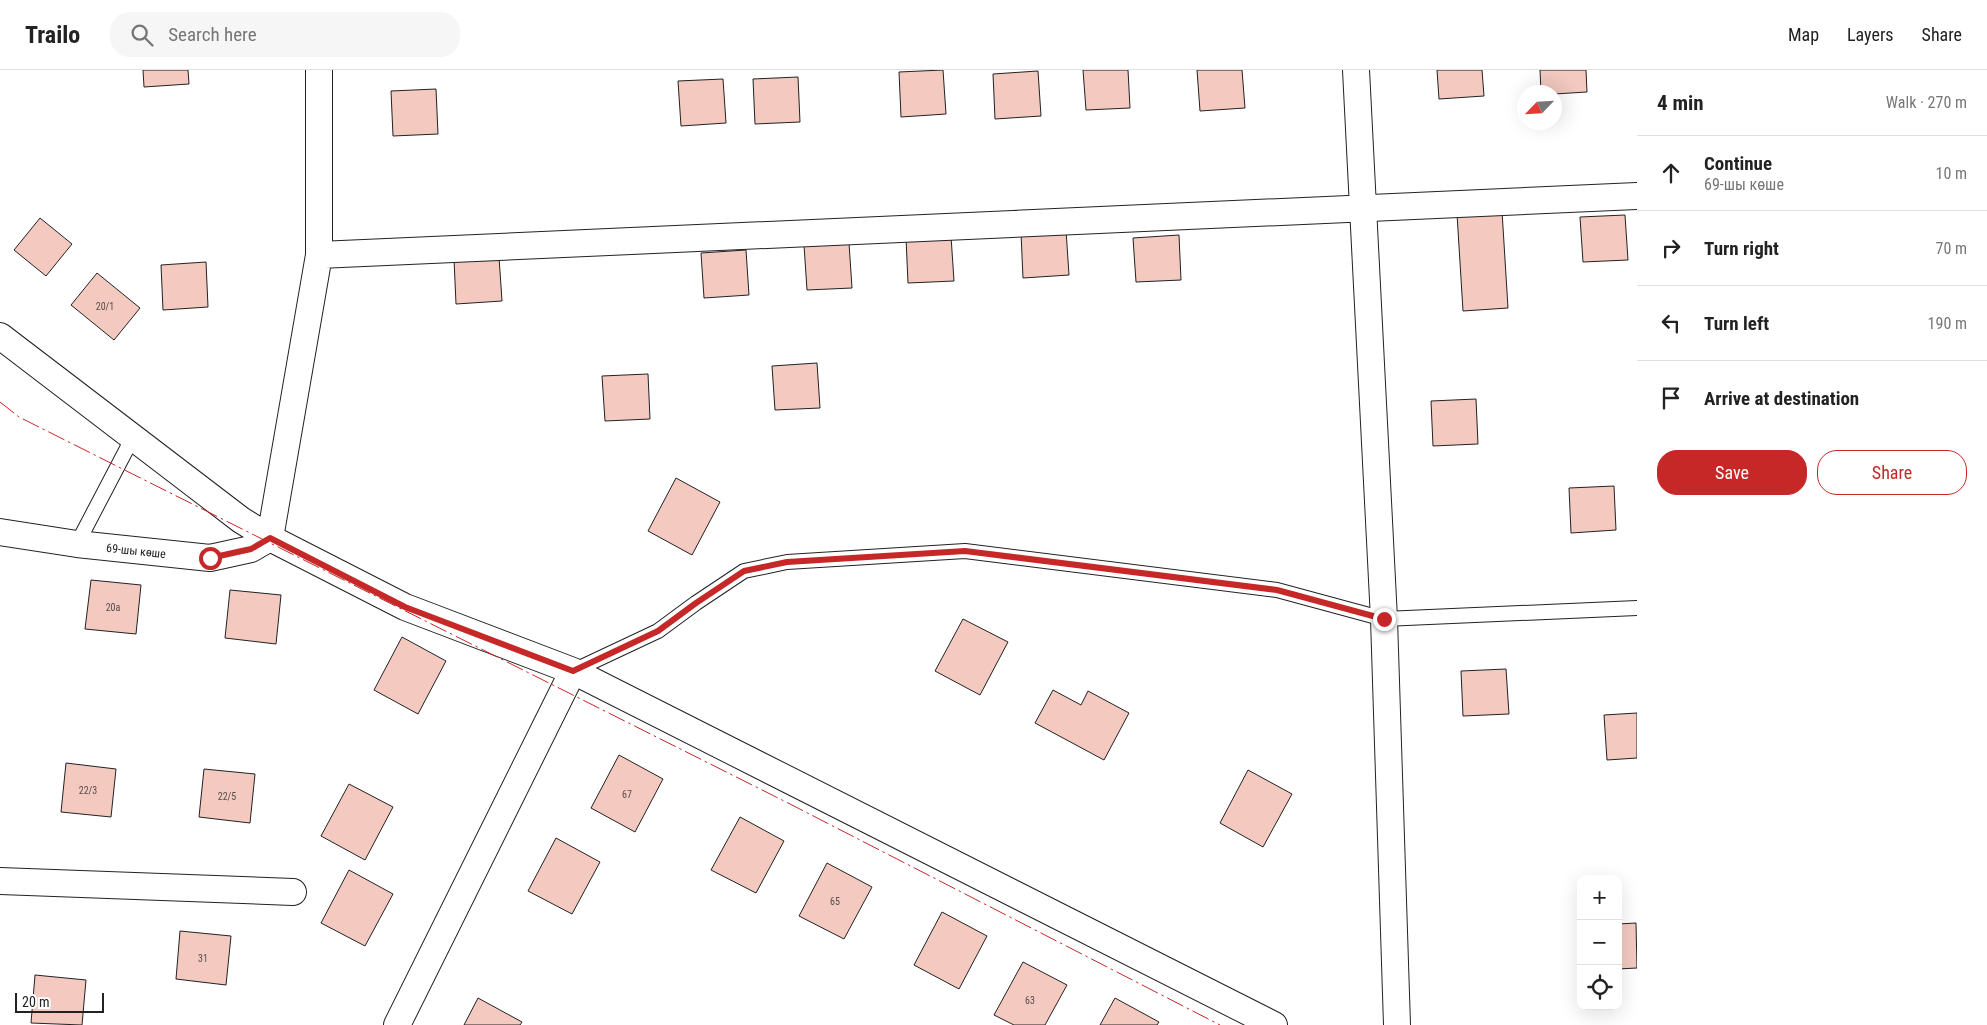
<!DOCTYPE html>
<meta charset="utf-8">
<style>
:root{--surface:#fff;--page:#f6f6f6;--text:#222;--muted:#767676;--line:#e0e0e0;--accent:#c62828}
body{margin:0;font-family:"Roboto Condensed",sans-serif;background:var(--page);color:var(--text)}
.controls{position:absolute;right:15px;bottom:15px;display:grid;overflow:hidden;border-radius:10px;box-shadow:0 5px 20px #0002}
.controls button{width:45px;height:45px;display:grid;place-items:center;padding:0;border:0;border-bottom:1px solid var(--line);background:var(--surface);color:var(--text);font:25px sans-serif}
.compass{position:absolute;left:1517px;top:15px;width:45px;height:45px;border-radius:50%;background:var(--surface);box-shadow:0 5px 20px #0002;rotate:245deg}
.scale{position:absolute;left:15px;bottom:12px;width:89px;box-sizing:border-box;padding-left:5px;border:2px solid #222;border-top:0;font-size:14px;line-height:18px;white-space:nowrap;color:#222;-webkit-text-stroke:4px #fff;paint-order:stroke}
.stop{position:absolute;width:15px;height:15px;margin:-11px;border:4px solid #c62828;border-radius:50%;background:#fff}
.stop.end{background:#c62828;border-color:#fff;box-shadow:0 1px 5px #0008}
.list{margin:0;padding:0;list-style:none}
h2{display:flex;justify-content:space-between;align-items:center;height:65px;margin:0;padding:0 20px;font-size:21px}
h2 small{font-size:16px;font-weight:400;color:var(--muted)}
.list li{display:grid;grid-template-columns:32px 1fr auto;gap:15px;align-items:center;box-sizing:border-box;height:75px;padding:0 20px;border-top:1px solid var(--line)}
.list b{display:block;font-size:19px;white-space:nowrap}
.list p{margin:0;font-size:16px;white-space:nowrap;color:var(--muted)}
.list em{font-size:16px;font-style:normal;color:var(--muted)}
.actions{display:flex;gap:10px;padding:15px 20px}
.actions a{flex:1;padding:11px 0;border:1px solid var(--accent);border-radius:20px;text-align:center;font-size:18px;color:var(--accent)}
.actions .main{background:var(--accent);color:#fff}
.icon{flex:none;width:28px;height:28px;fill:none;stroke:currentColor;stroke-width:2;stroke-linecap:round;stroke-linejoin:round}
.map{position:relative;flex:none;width:1637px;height:955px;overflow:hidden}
header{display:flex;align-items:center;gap:30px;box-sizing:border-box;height:70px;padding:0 25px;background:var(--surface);border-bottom:1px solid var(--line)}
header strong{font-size:24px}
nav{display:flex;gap:28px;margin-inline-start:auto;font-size:18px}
.search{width:350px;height:45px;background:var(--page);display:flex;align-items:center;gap:12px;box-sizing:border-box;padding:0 18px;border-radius:20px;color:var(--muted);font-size:19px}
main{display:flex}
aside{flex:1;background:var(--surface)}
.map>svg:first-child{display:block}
.building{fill:#f3c9c0;stroke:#222}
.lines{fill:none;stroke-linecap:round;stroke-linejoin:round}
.service-casing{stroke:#222;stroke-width:16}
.minor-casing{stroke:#222;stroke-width:28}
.service{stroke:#fff;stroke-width:14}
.minor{stroke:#fff;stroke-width:26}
.power{stroke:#c62828;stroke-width:1;stroke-dasharray:18 4 2.5 4;stroke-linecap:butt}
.route{stroke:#c62828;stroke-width:6}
.labels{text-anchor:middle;stroke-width:4;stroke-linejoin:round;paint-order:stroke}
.number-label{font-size:10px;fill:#564c4a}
.street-label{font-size:12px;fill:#222;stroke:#fff}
</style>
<header>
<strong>Trailo</strong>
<div class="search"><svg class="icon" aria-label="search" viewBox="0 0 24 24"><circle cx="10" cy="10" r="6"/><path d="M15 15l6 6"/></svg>Search here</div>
<nav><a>Map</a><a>Layers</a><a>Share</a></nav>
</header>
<main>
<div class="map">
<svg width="1637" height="955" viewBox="0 0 1637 955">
<rect width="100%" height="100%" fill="#fff"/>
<path class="building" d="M143,0H188L189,14L144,17Z
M943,0L946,44L901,47L899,2Z
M1083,0H1128L1130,38L1086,40Z
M1197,0H1242L1245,38L1200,41Z
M1437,0H1482L1484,26L1439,29Z
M1540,0H1586L1587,22L1554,24V22H1541Z
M1038,1L1041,46L995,49L993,4Z
M798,7L800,52L755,54L753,9Z
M723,9L726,53L681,56L678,11Z
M436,19L438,64L393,66L391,21Z
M1502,141L1508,238L1463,241L1457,144Z
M1625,145L1628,190L1583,192L1580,147Z
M40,148L72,174L46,206L14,180Z
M1066,160L1069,205L1023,208L1021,163Z
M1179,165L1181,210L1136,212L1133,168Z
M951,166L954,211L908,213L906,168Z
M849,173L852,218L807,220L804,175Z
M746,180L749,225L704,228L701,183Z
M499,187L502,231L456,234L454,189Z
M206,192L208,237L163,240L161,195Z
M97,203L140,238L114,270L71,235Z
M817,293L820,338L775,340L772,296Z
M648,304L650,349L605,351L602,306Z
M1476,329L1478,374L1433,376L1431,331Z
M676,408L720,432L692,485L648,461Z
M1614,416L1616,460L1571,463L1569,418Z
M91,510L141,515L136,564L85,559Z
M230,520L281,525L276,574L225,568Z
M963,549L1008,572L980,625L935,601Z
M402,567L446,591L418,644L374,620Z
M1506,599L1509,644L1463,646L1461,601Z
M1053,620L1081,635L1088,621L1129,643L1104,690L1035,653Z
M1637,643V688L1607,690L1604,645Z
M619,685L663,709L635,762L591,738Z
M66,693L116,699L111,747L61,742Z
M204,699L255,704L250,753L199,747Z
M1248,700L1292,724L1263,777L1220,753Z
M349,714L393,737L365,790L321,766Z
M740,747L784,771L756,823L711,800Z
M556,768L600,792L572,844L528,821Z
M827,793L872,817L844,869L799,846Z
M349,800L393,824L365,876L321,853Z
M942,842L987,866L959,919L914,895Z
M1636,853L1637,898L1618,899V854Z
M180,861L231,866L226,915L176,909Z
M1023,892L1067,915L1045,955H1014L994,945Z
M35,905L86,910L82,955L31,953Z
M478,928L522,952L520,955H464Z
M1115,928L1159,952L1157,955H1100Z"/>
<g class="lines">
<g class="service-casing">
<path id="service" d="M77,474L133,367
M573,601L658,561L696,533L744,501L787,492L965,481L1277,520L1384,549L1637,538"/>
</g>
<g class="minor-casing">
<path id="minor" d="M1356,0L1384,549L1397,955
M319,185L1637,126
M0,266L241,450L270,468L405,537L573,601L1274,955
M0,462L77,474L210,488L251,479L270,468L319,185V0
M0,811L293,822
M397,955L573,601"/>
</g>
<use href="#service" class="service"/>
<use href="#minor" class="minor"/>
<path class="power" d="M0,332L19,347L790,734L1220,955"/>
</g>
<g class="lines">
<path class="route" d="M210,488L251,479L270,468L405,537L573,601L658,561L696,533L744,501L787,492L965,481L1277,520L1384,549"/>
</g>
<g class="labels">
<g class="number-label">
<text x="105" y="240">20/1</text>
<text x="113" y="541">20а</text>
<text x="88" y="724">22/3</text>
<text x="627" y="728">67</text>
<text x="227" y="730">22/5</text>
<text x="835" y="835">65</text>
<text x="203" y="892">31</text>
<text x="1030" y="934">63</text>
</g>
<g class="street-label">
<text transform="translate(136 481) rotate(6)" y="4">69-шы көше</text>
</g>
</g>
</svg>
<div class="controls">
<button>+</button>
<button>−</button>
<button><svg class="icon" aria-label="locate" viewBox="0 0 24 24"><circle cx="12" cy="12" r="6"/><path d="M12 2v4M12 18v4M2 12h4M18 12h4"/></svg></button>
</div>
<svg class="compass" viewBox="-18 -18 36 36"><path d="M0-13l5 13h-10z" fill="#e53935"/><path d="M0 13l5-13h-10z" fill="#767676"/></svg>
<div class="scale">20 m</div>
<div class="stop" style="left:210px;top:488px"></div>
<div class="stop end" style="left:1384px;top:549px"></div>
</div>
<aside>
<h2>4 min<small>Walk · 270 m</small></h2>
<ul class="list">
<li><svg class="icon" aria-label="ahead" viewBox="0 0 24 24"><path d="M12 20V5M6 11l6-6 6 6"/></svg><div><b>Continue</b><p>69-шы көше</p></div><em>10 m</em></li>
<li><svg class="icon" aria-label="right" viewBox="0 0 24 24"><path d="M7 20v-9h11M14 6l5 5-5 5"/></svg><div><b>Turn right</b></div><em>70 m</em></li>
<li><svg class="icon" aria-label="left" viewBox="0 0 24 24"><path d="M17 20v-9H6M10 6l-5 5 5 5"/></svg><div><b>Turn left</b></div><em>190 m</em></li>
<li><svg class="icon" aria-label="arrive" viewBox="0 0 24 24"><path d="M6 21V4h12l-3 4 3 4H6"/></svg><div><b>Arrive at destination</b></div></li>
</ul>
<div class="actions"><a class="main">Save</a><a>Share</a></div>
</aside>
</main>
